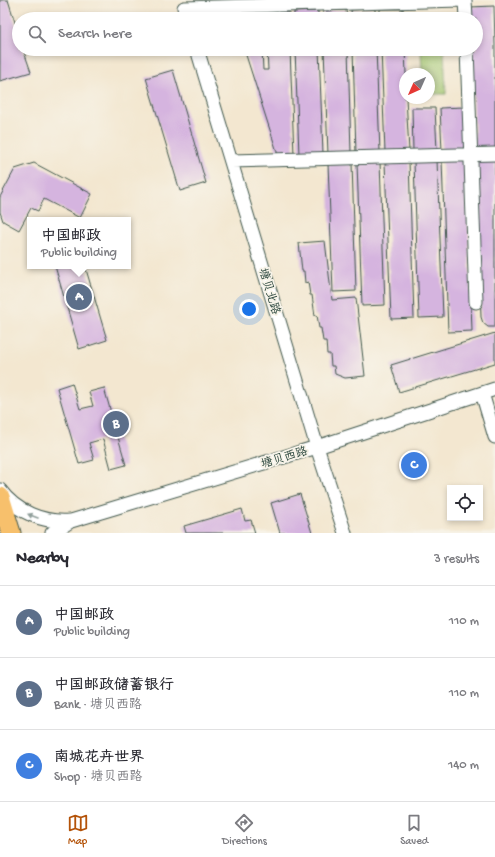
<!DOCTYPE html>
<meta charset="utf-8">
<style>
:root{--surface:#fff;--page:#f2f2f3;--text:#2b2b33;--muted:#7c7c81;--line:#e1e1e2;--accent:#b45309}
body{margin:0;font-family:"Gochi Hand","LXGW WenKai TC",sans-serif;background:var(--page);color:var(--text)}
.controls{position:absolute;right:12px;bottom:12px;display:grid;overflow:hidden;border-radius:0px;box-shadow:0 2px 6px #0003}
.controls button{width:36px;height:36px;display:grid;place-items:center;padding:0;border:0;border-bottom:1px solid var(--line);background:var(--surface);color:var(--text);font:20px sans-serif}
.compass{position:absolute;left:399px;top:68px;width:36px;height:36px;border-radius:50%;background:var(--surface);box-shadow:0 2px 6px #0003;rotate:225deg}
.you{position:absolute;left:249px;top:309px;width:14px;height:14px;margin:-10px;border:3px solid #fff;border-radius:50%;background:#1a73e8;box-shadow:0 0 0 6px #1a73e833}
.badge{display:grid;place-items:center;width:26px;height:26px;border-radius:50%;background:var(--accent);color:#fff;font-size:13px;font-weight:700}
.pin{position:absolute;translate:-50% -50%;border:2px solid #fff;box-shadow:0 1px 4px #0006}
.popup{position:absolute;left:27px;top:217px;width:104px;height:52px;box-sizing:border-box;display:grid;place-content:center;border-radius:0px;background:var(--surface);filter:drop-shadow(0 1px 3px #0005);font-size:13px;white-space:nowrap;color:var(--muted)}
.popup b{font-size:15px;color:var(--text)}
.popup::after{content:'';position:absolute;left:50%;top:100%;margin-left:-8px;border:8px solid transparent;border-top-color:var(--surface)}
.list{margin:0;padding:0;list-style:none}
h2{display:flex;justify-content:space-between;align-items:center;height:52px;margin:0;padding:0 16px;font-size:17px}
h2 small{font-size:13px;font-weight:400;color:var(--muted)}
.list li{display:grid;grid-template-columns:26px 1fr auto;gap:12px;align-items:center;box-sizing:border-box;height:72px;padding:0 16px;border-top:1px solid var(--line)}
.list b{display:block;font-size:15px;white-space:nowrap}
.list p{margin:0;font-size:13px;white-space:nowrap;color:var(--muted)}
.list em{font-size:13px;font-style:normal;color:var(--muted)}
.icon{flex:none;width:22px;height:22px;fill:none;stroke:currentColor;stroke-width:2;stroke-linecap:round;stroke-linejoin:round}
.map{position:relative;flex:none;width:495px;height:533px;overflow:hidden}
.search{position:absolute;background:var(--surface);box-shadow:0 2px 6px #0003;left:12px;right:12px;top:12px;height:44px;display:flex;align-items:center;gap:10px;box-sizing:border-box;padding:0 14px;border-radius:22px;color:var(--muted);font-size:15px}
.sheet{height:268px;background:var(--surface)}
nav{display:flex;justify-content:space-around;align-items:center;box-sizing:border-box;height:56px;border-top:1px solid var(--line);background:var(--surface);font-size:11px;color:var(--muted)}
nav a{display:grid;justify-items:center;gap:2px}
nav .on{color:var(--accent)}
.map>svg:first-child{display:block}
.green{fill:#a4c871;stroke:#628252}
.building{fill:#d5b4df}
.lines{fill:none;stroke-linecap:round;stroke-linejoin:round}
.minor-casing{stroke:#3f564b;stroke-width:15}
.highway-casing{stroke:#3f564b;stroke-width:21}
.minor{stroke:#fff;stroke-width:13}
.highway{stroke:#f7c06c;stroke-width:19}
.oneway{fill:#8f9e9a}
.labels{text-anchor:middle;stroke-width:3.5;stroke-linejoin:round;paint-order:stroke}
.street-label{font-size:12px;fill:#1f3d34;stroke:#f7f3e8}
</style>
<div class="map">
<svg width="495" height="533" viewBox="0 0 495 533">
<rect width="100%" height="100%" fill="#f7f3e8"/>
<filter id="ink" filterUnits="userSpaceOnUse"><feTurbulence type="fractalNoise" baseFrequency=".025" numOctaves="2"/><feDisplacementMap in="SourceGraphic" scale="8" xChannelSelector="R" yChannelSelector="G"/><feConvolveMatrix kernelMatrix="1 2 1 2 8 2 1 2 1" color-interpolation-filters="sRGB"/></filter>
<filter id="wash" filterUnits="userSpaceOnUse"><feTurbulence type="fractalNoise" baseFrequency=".012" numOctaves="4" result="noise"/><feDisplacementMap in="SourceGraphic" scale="16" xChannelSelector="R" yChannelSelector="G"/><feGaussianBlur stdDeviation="0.9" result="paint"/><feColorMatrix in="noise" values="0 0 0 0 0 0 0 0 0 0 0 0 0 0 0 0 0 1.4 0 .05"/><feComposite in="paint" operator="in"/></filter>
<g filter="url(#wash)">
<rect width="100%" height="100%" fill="#f3e7d0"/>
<path class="green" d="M444,49L446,94H429V74H422L421,50Z"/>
<g id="blocks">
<path class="building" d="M0,0H8L19,35V49H23L31,72L0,81Z
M494,6L495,45V149H475L472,49H476V19H470V7Z
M375,9V19H352L351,10Z
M380,9H403L404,19H380Z
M346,10L347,19H323V11Z
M318,11V19H294V12Z
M289,12V19H266V13Z
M261,13V19H235L233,14Z
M244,49H262L263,70H268L267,49H290L294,155H278Z
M295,49H319L323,154L299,155Z
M324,49H348L351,153L328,154Z
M353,49H376L380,152L356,153Z
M381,49H405L406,74L405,98H406L409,151L385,152Z
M173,70L206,183L180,191L146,78Z
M464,107L466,150L442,151L440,108Z
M412,108H435L437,151H413Z
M476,159H495V326L494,327H488L483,323L481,317Z
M437,160L443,317L419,318L414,161Z
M442,160H466L472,331L448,332Z
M409,161L414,318L391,319L385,162Z
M380,162L385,305L362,306L357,163Z
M34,163L92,194L80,218L44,199L38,211L31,208L19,230L3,221L0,212V197L15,169Z
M352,163L356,291L333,292L328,164Z
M325,241L332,300L356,298L365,376L345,378L335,374L334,366H331L330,354H327L326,341H323L321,328H319L317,315L315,316L312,295H310L308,282L305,283L304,271H302L299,243Z
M55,266H85L107,340L79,349Z
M495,333V363L399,392L391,365Z
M72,383L80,409L93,406L89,392L104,388L126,465L111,469L103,439L89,443L94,460L79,464L57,388Z
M300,494L312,533H280L271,503Z
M242,509L245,521L251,520L255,533H186L184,526Z"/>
</g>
</g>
<g filter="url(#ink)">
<use href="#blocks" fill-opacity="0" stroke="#3f564b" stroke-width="1"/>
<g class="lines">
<g class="minor-casing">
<path id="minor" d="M465,0L466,19
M184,8L460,0
M197,49L317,447L345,533
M467,49L476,302
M231,161L495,154
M482,393L495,437
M0,490C16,512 43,523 70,521
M52,533L63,526L71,521L317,447L495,389"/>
</g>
<g class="highway-casing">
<path id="highway" d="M0,497L11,533"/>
</g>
<use href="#minor" class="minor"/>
<use href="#highway" class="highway"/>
</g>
<defs><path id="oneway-solid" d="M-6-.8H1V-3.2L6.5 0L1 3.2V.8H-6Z"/></defs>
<use class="oneway" href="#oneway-solid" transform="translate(33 516) rotate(-159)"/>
</g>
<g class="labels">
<g class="street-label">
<text transform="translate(270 291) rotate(73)" y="4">塘贝北路</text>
<text transform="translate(284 457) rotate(-17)" y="4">塘贝西路</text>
</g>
</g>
</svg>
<div class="controls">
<button><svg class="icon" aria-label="locate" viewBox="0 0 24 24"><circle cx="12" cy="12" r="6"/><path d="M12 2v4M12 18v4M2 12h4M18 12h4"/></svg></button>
</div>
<svg class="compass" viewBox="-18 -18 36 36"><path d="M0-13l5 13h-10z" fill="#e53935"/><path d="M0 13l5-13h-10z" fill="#7c7c81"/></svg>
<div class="you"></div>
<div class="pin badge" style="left:79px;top:297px;background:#5c6f8a">A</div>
<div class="popup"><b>中国邮政</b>Public building</div>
<div class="pin badge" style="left:116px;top:424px;background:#5c6f8a">B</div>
<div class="pin badge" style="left:414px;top:465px;background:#3f7fe0">C</div>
<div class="search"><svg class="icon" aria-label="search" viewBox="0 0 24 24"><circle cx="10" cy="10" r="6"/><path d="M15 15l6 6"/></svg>Search here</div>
</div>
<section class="sheet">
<h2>Nearby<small>3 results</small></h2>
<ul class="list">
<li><span class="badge" style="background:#5c6f8a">A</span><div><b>中国邮政</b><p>Public building</p></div><em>110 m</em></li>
<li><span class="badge" style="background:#5c6f8a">B</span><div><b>中国邮政储蓄银行</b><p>Bank · 塘贝西路</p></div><em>110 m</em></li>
<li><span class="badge" style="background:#3f7fe0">C</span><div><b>南城花卉世界</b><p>Shop · 塘贝西路</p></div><em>140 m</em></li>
</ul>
</section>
<nav>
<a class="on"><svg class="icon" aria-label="map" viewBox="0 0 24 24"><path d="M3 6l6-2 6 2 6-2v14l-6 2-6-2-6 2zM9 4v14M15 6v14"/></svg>Map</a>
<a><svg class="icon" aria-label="directions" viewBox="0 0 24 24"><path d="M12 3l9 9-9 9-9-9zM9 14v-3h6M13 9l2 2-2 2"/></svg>Directions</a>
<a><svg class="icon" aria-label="saved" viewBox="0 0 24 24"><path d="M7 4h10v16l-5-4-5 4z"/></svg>Saved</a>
</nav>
